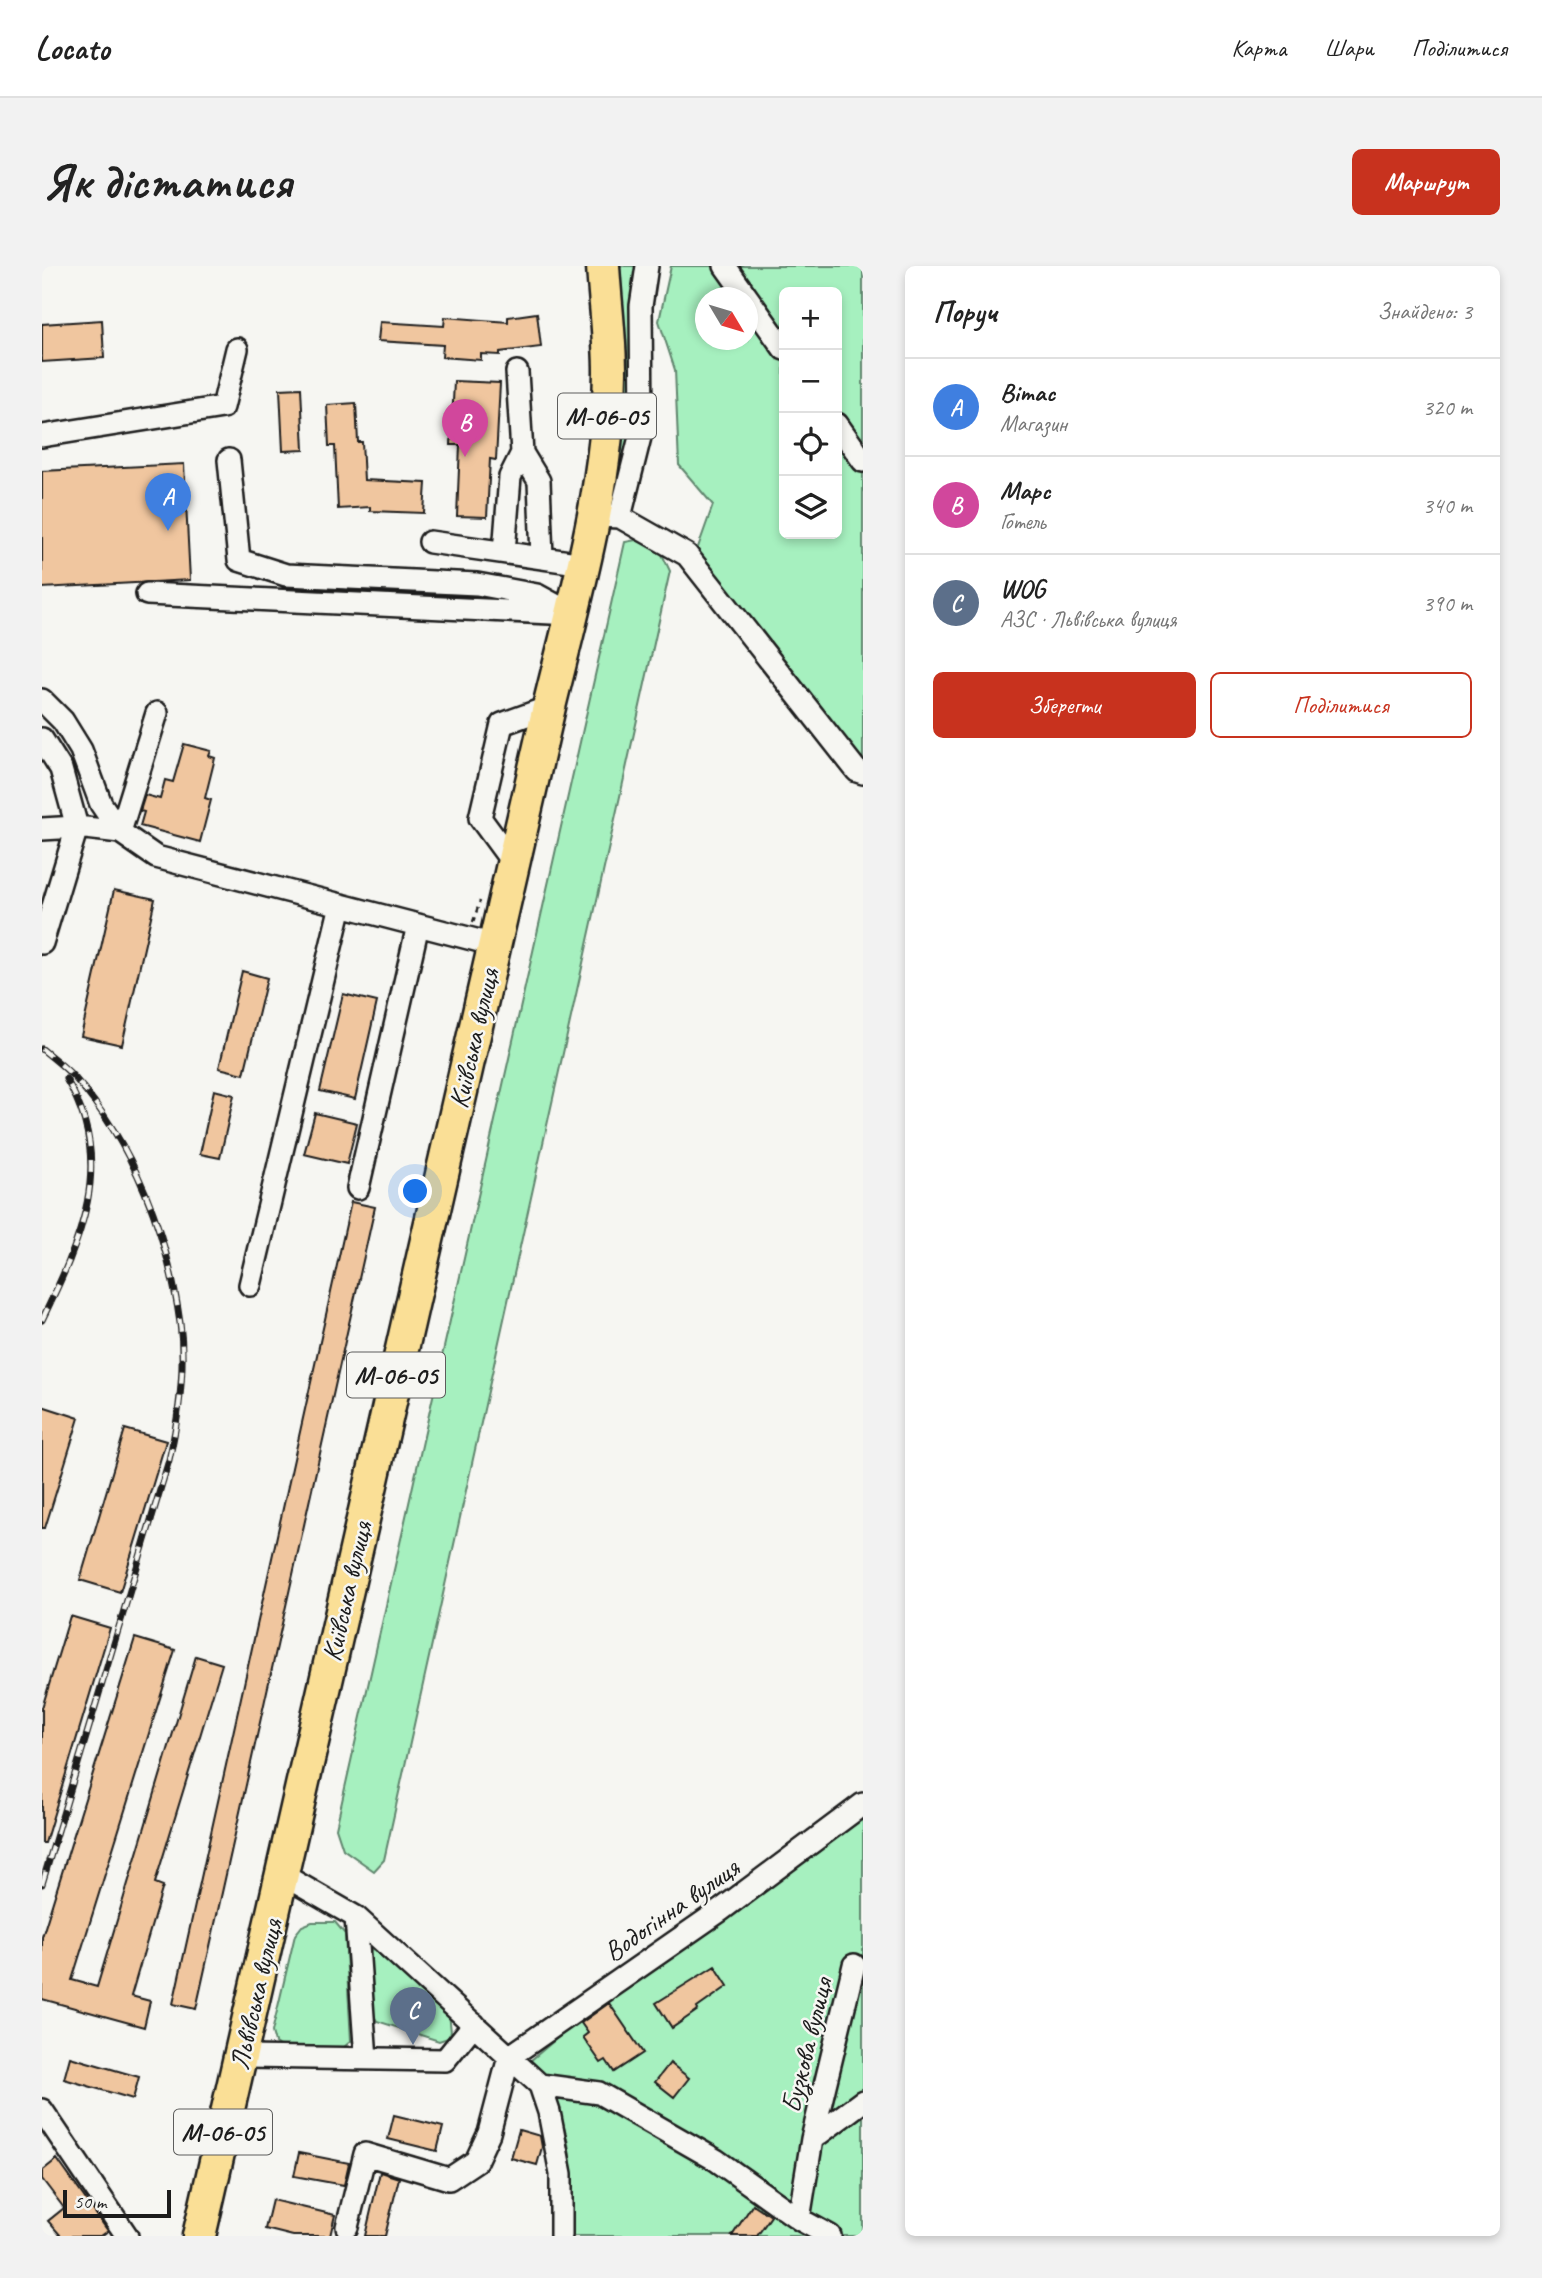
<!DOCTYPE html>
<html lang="uk">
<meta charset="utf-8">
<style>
:root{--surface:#fff;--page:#f2f2f2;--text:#222;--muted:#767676;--line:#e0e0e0;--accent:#c8321e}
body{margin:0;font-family:Caveat,sans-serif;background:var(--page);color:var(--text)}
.controls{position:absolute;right:21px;top:21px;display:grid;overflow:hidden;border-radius:10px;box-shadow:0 4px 10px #0003}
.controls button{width:63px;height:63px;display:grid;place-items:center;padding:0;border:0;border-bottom:2px solid var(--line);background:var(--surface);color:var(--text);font:35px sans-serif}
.compass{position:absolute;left:653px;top:21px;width:63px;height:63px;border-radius:50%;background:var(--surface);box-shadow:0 4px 10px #0003;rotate:128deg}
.scale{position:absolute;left:21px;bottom:18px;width:108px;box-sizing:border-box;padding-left:7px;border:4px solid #1c1c1c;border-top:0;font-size:19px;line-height:24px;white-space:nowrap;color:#1c1c1c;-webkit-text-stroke:5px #f6f6f2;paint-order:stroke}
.you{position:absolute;left:374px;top:926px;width:24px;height:24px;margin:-18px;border:5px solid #fff;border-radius:50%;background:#1a73e8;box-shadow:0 0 0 10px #1a73e833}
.badge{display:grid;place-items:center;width:46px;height:46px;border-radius:50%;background:var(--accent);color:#fff;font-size:23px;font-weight:700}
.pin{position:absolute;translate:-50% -58px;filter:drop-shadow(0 2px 4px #0008)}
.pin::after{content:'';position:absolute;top:37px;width:24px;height:21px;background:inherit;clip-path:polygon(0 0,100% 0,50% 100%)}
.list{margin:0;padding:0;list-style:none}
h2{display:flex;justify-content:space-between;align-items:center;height:91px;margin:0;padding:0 28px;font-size:30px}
h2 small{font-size:23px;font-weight:400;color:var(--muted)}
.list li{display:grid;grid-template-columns:46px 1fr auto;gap:21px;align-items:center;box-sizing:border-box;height:98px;padding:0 28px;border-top:2px solid var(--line)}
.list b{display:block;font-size:26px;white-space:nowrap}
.list p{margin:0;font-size:23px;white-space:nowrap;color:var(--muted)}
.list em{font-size:23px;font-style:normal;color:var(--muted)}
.actions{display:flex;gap:14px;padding:21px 28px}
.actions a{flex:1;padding:16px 0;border:2px solid var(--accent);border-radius:10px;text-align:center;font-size:24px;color:var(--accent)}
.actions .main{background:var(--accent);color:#fff}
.icon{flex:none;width:38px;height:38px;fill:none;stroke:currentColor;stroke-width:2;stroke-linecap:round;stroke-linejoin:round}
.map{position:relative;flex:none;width:821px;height:1970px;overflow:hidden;border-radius:10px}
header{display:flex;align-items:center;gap:42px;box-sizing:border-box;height:98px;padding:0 35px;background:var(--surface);border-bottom:2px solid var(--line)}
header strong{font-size:33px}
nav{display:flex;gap:38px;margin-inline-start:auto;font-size:24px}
.intro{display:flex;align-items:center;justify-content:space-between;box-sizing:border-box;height:168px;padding:0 42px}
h1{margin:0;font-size:49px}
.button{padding:18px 32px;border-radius:10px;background:var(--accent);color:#fff;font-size:24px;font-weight:700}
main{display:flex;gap:42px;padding:0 42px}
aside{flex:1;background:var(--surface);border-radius:10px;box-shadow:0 4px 10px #0003}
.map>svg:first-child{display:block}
.green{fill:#a6f0bf;stroke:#61866e;stroke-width:2;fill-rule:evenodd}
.building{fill:#f0c69f;stroke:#1c1c1c;stroke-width:2}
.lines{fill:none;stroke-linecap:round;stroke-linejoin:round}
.minor-casing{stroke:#1c1c1c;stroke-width:26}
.highway-casing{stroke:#1c1c1c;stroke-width:37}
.path{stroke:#1c1c1c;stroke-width:2.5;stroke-dasharray:5 5;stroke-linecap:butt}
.minor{stroke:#f6f6f2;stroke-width:21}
.highway{stroke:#fadf96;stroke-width:32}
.rail-casing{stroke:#1c1c1c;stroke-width:7}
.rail{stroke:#f6f6f2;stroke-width:4.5;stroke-dasharray:13;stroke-linecap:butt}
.labels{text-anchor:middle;stroke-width:5;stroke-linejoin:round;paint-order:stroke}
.shield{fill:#f6f6f2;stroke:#5d5d5c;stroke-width:2}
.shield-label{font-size:26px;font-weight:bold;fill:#1c1c1c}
.street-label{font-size:28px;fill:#1c1c1c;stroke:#f6f6f2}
</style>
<header>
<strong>Locato</strong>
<nav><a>Карта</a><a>Шари</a><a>Поділитися</a></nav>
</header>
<div class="intro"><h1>Як дістатися</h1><a class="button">Маршрут</a></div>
<main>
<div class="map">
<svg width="821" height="1970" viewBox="0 0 821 1970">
<rect width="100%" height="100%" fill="#f6f6f2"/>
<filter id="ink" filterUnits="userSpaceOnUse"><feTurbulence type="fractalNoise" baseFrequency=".0143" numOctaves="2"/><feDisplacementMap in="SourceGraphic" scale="14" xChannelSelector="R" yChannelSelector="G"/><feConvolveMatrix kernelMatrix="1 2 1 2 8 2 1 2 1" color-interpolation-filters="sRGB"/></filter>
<g filter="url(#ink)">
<path class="green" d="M572,0H598L591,175L573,236L570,226Z
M629,0H821V498L654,287L671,239L637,199L633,104L617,55ZM742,26H795V268H742ZM664,32H706V74H664Z
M594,274L618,284L628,305L342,1594L332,1605L301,1583L294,1562L583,276Z
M821,1527V1970H530C531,1939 532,1909 526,1878C522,1851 503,1818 488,1795C597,1703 707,1612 821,1527Z
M270,1656H293L303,1668L309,1775L302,1781L247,1787L233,1777L230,1766L253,1669L260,1660Z
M331,1683L407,1747L409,1766L406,1772L397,1775L335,1755L330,1747L326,1685Z"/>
<path class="building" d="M495,47L499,81L458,86V89L439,88V94L400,91L401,79L336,75L338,56L402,60L403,51L466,56V51Z
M60,54L62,92L0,96V58Z
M412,115L458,117L454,194L448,193L445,251L415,250L418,179H409Z
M259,122L262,184L241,185L238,123Z
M314,137L316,176H320L322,214L384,217L382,247L328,245V241L296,243L293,180H287L285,139Z
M142,198L148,314L0,322V205Z
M142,478L169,485L167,490L173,492L163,532L169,534L158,576L98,560L102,546L98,545L103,529L118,533L123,514L131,516Z
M72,624L113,633L80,779L39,770Z
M200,705L225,712L202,808L177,802Z
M301,728L335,736L313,833L278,825Z
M172,824L192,829L178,892L158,888Z
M273,847L315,857L305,898L262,888Z
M309,936L333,941L154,1743L131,1738Z
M0,1140L37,1152L3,1262H0Z
M83,1163L124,1175L78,1326L38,1314Z
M28,1350L68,1362L3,1577H0V1442Z
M93,1372L133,1384L30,1714L55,1721L154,1390L180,1398L113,1617L121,1620L89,1730L108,1735L102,1761L0,1733V1671Z
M673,1700L686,1720L655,1742L656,1744L630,1762L614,1737Z
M567,1737L601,1787L572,1806L564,1794L559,1797L541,1771L546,1767L539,1757Z
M28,1791L97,1811L91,1833L22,1813Z
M628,1797L647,1812L632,1831L613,1816Z
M352,1849L401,1861L395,1885L346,1873Z
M477,1864L498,1870L500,1881L495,1899L469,1892Z
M257,1887L307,1897L302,1919L252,1910Z
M15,1893L66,1965L59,1970H19L6,1955L22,1942L0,1913V1905Z
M338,1906L357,1912L343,1970H323Z
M230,1934L293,1949L288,1970H251L223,1963Z
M711,1938L729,1950L715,1970H690Z"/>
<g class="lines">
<g class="minor-casing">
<path id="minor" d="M683,0L742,83
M475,106L480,187L497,215L500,291
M795,158L821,195
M0,170L181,141L195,83
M553,250L578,251L645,289L815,505L821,507
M578,251L600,163L599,40L605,0
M388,276L542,298
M462,286L468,211L480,187
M105,328L530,348L495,329L435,318L244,309L197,294L187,194
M0,434L21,455L39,484L59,538L78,566L114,591L453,679
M0,473L19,503L35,561L0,563
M471,597L438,552L460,458L507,441
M0,677L35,561L78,566L115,447
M316,922L376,659
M208,1019L299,639
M241,1609L314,1651L498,1819L507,1846L519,1908V1970
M314,1651L324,1793
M198,1791L403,1794L432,1758
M498,1819L557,1827L674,1894L757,1953L788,1970
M0,1844L85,1970
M770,1873L812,1699
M757,1953L770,1873L821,1835
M305,1961L323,1888L407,1913L434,1895L447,1867L467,1791L679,1644L821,1538"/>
</g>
<g class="highway-casing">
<path id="highway" d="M157,1970L507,441C534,330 566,221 568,106C568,71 563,35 561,0"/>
</g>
<path class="path" d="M431,656L438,635"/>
<use href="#minor" class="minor"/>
<use href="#highway" class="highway"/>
<g class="rail-casing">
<path id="rail" d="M0,1054C38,975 75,897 24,813
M0,1618L127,1194C137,1150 144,1102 138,1057C126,969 92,878 32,811C23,801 11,792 0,783"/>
</g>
<use href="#rail" class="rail"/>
</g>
</g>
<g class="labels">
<g class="shield">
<rect x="516" y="127.5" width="98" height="45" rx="5"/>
<rect x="305" y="1086.5" width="98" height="45" rx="5"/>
<rect x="132" y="1843.5" width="98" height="45" rx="5"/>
</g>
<g class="shield-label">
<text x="565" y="159">М-06-05</text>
<text x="354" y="1118">М-06-05</text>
<text x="181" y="1875">М-06-05</text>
</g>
<g class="street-label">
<text transform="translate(431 772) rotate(-77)" y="10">Київська вулиця</text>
<text transform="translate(304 1325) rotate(-77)" y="10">Київська вулиця</text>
<text transform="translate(629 1643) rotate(-35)" y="10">Водогінна вулиця</text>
<text transform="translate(213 1728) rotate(-77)" y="10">Львівська вулиця</text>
<text transform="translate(764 1779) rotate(-76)" y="10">Бузкова вулиця</text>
</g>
</g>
</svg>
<div class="controls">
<button>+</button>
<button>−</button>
<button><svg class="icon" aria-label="locate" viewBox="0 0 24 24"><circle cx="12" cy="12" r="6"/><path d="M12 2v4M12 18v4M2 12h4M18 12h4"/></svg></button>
<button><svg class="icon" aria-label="layers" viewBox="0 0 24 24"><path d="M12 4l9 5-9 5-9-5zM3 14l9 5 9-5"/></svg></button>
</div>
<svg class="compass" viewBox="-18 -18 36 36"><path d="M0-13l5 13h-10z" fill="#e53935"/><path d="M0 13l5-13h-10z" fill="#767676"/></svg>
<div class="scale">50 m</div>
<div class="you"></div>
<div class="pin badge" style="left:126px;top:265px;background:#3f7fe0">A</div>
<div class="pin badge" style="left:423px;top:191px;background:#d1479c">B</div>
<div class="pin badge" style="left:371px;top:1779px;background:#5c6f8a">C</div>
</div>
<aside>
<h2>Поруч<small>Знайдено: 3</small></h2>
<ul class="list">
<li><span class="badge" style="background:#3f7fe0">A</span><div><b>Вітас</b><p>Магазин</p></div><em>320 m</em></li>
<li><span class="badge" style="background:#d1479c">B</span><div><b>Марс</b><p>Готель</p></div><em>340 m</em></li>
<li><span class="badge" style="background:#5c6f8a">C</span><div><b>WOG</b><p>АЗС · Львівська вулиця</p></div><em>390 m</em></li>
</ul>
<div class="actions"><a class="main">Зберегти</a><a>Поділитися</a></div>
</aside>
</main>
